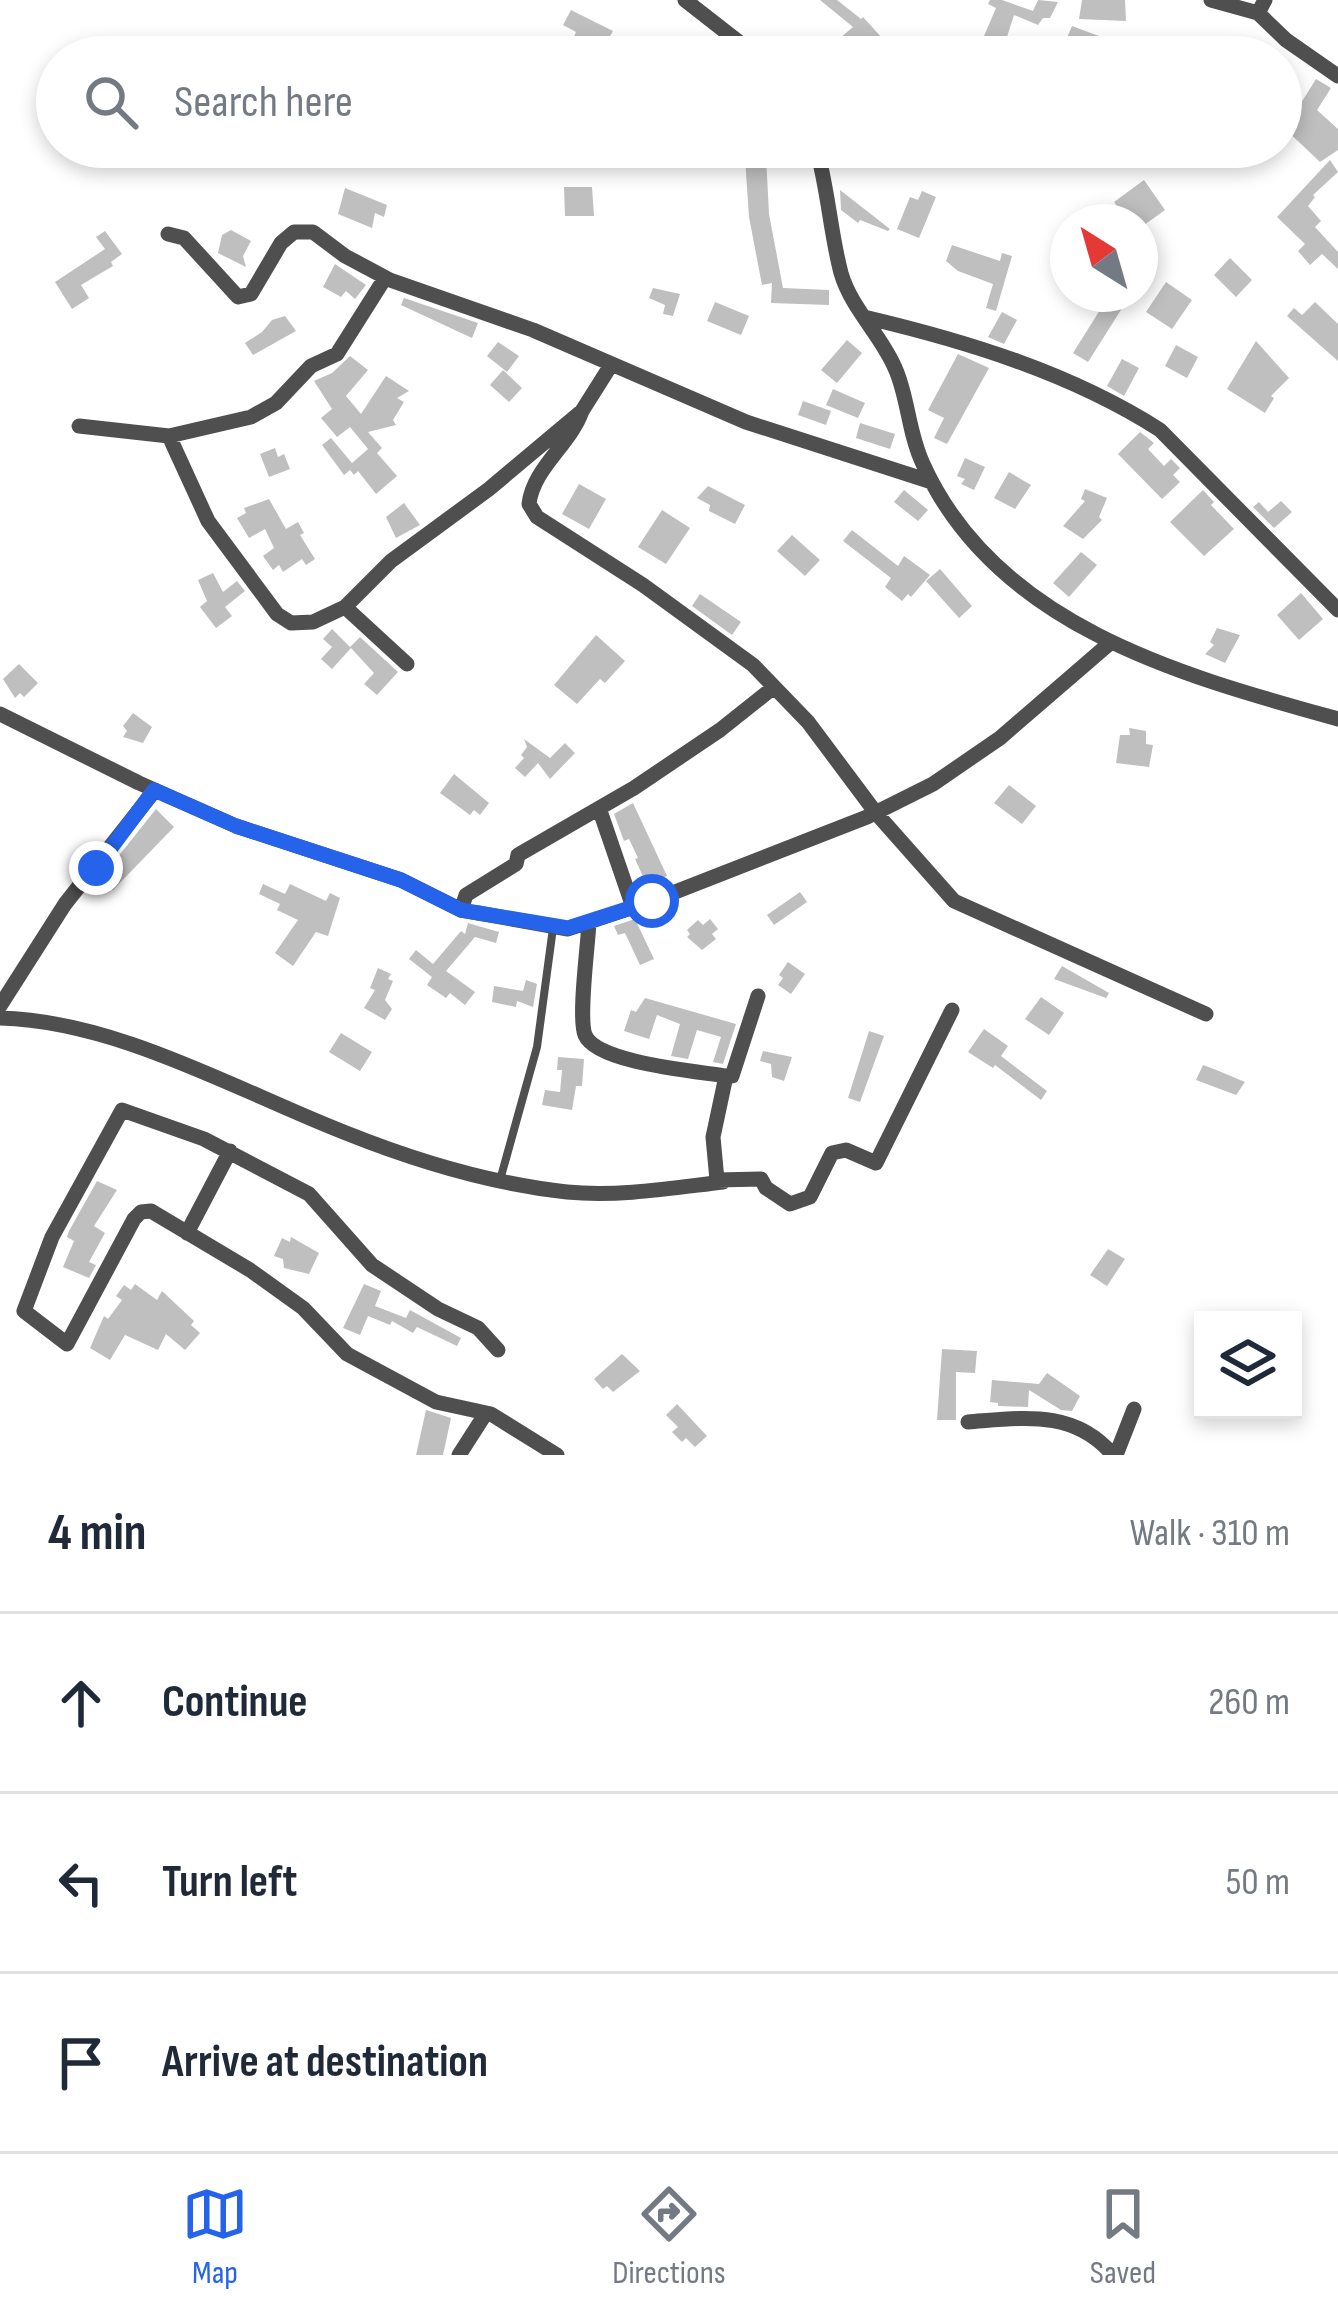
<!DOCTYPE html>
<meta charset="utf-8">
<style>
:root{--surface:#fff;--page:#f6f6f7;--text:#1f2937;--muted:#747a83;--line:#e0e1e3;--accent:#2563eb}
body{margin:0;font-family:"Sofia Sans Condensed",sans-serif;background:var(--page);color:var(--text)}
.controls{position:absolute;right:36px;bottom:36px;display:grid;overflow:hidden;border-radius:0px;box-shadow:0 6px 18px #0003}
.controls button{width:108px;height:108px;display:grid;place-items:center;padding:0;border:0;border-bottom:3px solid var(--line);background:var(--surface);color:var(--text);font:60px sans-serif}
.compass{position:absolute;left:1050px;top:204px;width:108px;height:108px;border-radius:50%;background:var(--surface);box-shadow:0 6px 18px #0003;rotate:323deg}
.stop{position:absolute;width:36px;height:36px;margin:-27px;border:9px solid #2563eb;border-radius:50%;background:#fff}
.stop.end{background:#2563eb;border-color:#fff;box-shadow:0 3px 12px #0008}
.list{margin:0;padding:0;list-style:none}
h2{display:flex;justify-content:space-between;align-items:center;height:156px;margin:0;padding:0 48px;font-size:51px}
h2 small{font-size:39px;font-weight:400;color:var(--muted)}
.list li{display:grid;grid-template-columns:78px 1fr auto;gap:36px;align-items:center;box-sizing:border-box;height:180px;padding:0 48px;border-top:3px solid var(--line)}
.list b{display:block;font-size:45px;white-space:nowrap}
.list em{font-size:39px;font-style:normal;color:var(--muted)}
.icon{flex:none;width:66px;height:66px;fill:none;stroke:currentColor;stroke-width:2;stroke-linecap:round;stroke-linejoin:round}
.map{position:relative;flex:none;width:1338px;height:1455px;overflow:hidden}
.search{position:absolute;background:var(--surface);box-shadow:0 6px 18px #0003;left:36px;right:36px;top:36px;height:132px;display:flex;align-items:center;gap:30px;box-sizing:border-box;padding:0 42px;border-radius:66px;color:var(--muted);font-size:45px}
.sheet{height:696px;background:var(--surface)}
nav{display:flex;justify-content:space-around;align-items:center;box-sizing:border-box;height:168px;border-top:3px solid var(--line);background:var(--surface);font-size:33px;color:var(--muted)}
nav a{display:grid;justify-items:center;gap:6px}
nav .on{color:var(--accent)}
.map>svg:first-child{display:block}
.building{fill:#bfbfbf}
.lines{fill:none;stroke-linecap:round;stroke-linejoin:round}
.lane{stroke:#4f4f4f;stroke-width:8}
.street{stroke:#4f4f4f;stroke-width:15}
.route{stroke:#2563eb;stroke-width:15}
</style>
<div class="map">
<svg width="1338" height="1455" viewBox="0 0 1338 1455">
<rect width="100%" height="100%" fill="#fff"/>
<path class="building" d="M820,0H837L861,19L863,17L883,39L864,56L855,54L840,38L853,27Z
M990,0H1002L1033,11L1038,0L1058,2L1050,18H1043L1038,25L1014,15L1006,40L1001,38L994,52L1005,57H975L996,8L988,4Z
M1082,0H1125L1126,21L1079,19Z
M571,10L613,31L609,38L640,57H615L602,49L599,57H565L576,32L563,25Z
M1072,26L1107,39L1100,57H1059Z
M1316,79L1331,88L1317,110L1338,129V150L1320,162L1281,125V112L1291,119Z
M766,156L769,214L783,288L829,290V305L771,303L772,283L762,285L749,217L745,158Z
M1330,160L1338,172L1313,195L1315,197L1308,206L1321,221L1315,227L1338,252V269L1322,254L1310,265L1298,251L1305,244L1277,217Z
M1144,180L1165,210L1140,228V222H1128L1114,202Z
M564,187H592L594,216H565Z
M345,188L387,205L384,217L375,213L372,228L338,214Z
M840,190L890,229L888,231L860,220L858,223L841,210Z
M922,191L936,197L919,238L897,229L910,197L918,200Z
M231,230L251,241L243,256L246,267L218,253L222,235Z
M105,231L122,254L111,262L113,266L81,285L89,298L72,309L55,282L105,249L96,237Z
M952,245L1000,261L1002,253L1012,256L996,311L986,308L993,284L958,271L946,261Z
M1230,258L1252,280L1236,297L1214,275Z
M335,264L366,285L355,299L346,291L341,297L323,287Z
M1166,282L1192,300L1172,329L1146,312Z
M653,288L680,294L673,316L663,314L665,305L649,298Z
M1110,294H1131L1088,362L1073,353Z
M404,298L478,323L472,338L401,305Z
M715,302L749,316L741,335L707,321Z
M1315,302L1338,324V361L1287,316L1294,308L1302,315Z
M1002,312L1017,320L1004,344L988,337Z
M285,316L296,331L253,355L245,343L262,332L272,320Z
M847,340L862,353L837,383L821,370Z
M1256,341L1289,378L1271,396L1274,398L1265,413L1227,389Z
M498,342L519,356L507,372L487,356Z
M1176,345L1198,357L1187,378L1165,366Z
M958,354L989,368L947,444L934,438L944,418L928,410Z
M350,356L368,370L346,396L361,414L386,376L409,391L397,398L404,402L393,420L396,425L368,432L382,448L377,453L397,476L376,494L358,471L354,475L350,470L344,475L322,445L331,438L352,463L368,449L350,427L337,437L321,418L332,409L314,381L332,373Z
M1122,359L1139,368L1124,396L1107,386Z
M503,370L522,388L509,402L490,385Z
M833,389L865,403L858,418L826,405Z
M803,401L831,411L826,425L798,415Z
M860,423L895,434L890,449L856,438Z
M1140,432L1154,443L1148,449L1164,466L1171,459L1180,468L1173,475L1180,482L1162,499L1118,454Z
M275,448L278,457L284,454L290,469L269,477L260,454Z
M965,458L985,467L974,490L961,484L965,479L957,476Z
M1009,472L1031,485L1015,509L994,498Z
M579,484L606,499L589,529L562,514Z
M708,486L745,505L735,524L709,511L710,505L697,498Z
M1085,489L1107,498L1099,517L1102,520L1083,539L1063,526L1085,501L1081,499Z
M904,490L928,510L918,521L894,502Z
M1203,490L1214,502L1211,505L1234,529L1204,556L1170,522Z
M269,499L286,529L298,522L304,533L300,535L315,559L306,565L302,559L283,572L279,565L273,570L263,556L274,548L265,529L249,538L237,518L246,513L244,508Z
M1281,501L1292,512L1274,528L1253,507L1259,502L1268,512Z
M404,503L420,525L396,538L386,517Z
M662,510L690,528L666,564L638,547Z
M852,530L898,566L904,556L930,575L911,597L908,594L902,601L885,587L891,578L843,541Z
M792,535L820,560L805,576L777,551Z
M1081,552L1097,565L1069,597L1053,583Z
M940,569L972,606L959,618L926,581Z
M213,573L223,592L237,581L245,591L225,607L232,616L216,628L200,607L207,601L198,580Z
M1301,593L1323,619L1299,640L1277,615Z
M700,594L741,622L732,635L692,606Z
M1217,628L1240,635L1225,663L1205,654L1214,645L1210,642Z
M332,629L350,647L360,637L398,672L377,695L364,684L374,673L351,648L332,669L321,659L332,647L323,639Z
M596,635L625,661L605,683L600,679L577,704L554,685Z
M19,664L38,683L24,697L20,693L15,698L3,679Z
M133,713L152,727L143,743L123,737L127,731L123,726Z
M1129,728L1146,731V744L1153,745L1149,767L1116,763L1120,735H1130Z
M524,739L550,758L565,743L575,753L550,779L538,763L525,777L515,768L524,758L521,755L527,747Z
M454,774L489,803L480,815L474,810L470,815L440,793Z
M1009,785L1036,806L1022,824L994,803Z
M633,803L667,876L647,885L635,859L638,858L629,839L624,841L614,814Z
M156,809L174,827L113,890L97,883Z
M263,884L285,894L290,884L326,901L330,893L340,898L328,936L316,932L293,966L275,953L298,920L277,910L280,904L259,894Z
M800,892L807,902L774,925L767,915Z
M635,919L654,959L640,965L625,933L618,935L614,926Z
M710,919L718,929L712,934L716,939L702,950L687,937L690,934L687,930L698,920L703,925Z
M468,923L499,932L496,943L475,937L446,971L475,992L465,1005L450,993L446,998L427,985L432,977L409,959L416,950L433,964L461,931L465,934Z
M788,962L805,974L791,994L778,985L783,978L779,975Z
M1062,966L1109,993L1106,998L1054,979Z
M378,968L391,974L388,979L393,981L385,1000L392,1009L385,1020L364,1008L375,990L370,988Z
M526,980L537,984L533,1007L517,1001L516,1007L492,1002L494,986L523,991Z
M1041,997L1064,1013L1049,1035L1025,1019Z
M645,998L736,1024L723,1064L713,1062L721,1037L697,1030L688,1059L671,1056L680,1024L657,1015L649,1039L624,1031L631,1010L636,1012Z
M984,1029L1008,1046L1001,1056L1047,1091L1041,1100L995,1065L993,1068L968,1052Z
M869,1031L884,1036L860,1102L848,1098Z
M341,1033L372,1052L360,1071L329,1052Z
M763,1051L792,1057L784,1081L772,1077L771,1064L760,1061Z
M558,1057L584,1059L582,1086H576L572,1110L542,1105L545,1090L560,1092L562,1070H557Z
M1203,1065L1214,1069L1245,1082L1236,1095L1196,1080Z
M97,1181L117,1190L94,1226L105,1233L89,1262L96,1265L89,1278L63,1267L74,1241L67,1237L69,1231Z
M291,1237L319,1253L309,1274L284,1268L283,1259L274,1256L282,1238L290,1242Z
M1108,1249L1125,1259L1107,1286L1090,1275Z
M135,1284L157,1300L162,1291L194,1321L191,1325L200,1333L185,1350L166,1334L158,1350L125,1335L110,1360L90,1348L104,1316L108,1319L122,1300L116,1296L124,1285L131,1290Z
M364,1284L381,1291L375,1306L406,1318L410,1310L461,1338L457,1346L417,1327L413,1333L392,1321L390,1325L368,1316L360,1335L343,1328Z
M942,1349L977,1351L975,1373L956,1372V1420H937Z
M622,1354L640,1371L613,1392L607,1386L603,1389L594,1379Z
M1047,1373L1080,1396L1072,1411L1061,1410L1029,1390L1028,1407L998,1406V1403L990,1402L992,1380L1039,1384Z
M677,1404L707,1436L695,1447L686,1438L682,1442L672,1432L678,1427L666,1415Z
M426,1410L451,1418L443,1455H416Z"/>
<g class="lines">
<path class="lane" d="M500,1180L537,1047L553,928"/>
<path class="street" d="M685,0L758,57
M1211,0L1258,13
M1265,0L1258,13L1286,40L1338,76
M816,147C828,188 830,231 841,273C851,308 881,335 895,368C908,396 908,432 923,464C996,626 1183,676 1338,719
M168,234L184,238L238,297L251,294L281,243L294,232H313L345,256L390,280L533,330L746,422L932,482
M864,317C966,341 1071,373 1160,430L1338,610
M582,411C570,445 533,468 529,504L537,517L643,585L753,665L808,722L876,813L954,901L1206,1014
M79,426L169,436L251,417L276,403L311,366L337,354L385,278
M169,436L208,521L277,614L291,623L313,622L345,607L391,561L489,489L582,411L611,365
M345,607L407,664
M0,714L139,783L236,826L401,880L461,910L568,929L652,901L867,817L933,784L1000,738L1110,643
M599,808L633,907
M461,910L466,895L516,864L518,855L634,788L720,730L774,687
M589,922C588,946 578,1017 585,1035C597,1063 695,1071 726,1076
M758,996L732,1076H726L713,1137L717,1180L761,1179L766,1188L790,1204L810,1197L832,1153L846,1150L876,1163L952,1010
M0,1006L65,904L155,790
M0,1018C118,1021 238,1091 346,1133C416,1161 493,1184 567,1192C619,1197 672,1188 723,1182
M187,1233L230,1151
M498,1350L478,1328L438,1309L372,1265L309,1194L204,1139L122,1110L52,1237L24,1311L67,1344L134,1219L141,1212L151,1211L250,1270L303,1308L347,1354L436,1402L491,1414L557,1455
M968,1422C1023,1418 1074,1409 1113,1455
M459,1455L486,1413
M1116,1455L1134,1409"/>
</g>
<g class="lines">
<path class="route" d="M96,868L154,790L236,826L401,880L461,910L568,928L652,901"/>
</g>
</svg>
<div class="controls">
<button><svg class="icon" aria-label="layers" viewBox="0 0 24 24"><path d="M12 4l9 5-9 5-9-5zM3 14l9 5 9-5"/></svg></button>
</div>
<svg class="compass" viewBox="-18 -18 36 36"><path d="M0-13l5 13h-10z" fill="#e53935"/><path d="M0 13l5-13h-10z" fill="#747a83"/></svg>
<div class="stop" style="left:652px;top:901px"></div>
<div class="stop end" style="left:96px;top:868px"></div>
<div class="search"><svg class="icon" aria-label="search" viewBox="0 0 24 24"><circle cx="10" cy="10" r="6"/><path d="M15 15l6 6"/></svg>Search here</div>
</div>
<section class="sheet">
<h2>4 min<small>Walk · 310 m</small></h2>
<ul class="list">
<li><svg class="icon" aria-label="ahead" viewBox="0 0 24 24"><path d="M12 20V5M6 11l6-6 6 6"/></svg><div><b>Continue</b></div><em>260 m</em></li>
<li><svg class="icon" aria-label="left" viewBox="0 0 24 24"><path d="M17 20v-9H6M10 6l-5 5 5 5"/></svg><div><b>Turn left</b></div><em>50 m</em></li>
<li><svg class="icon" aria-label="arrive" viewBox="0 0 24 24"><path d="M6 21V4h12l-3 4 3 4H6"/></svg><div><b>Arrive at destination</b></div></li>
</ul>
</section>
<nav>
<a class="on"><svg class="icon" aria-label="map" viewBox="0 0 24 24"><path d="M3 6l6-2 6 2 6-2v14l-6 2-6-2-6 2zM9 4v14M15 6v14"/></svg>Map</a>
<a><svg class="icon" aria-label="directions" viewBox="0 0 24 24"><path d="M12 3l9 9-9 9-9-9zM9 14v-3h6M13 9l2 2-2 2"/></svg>Directions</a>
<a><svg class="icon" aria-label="saved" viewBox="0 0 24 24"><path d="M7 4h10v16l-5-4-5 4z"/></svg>Saved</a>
</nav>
